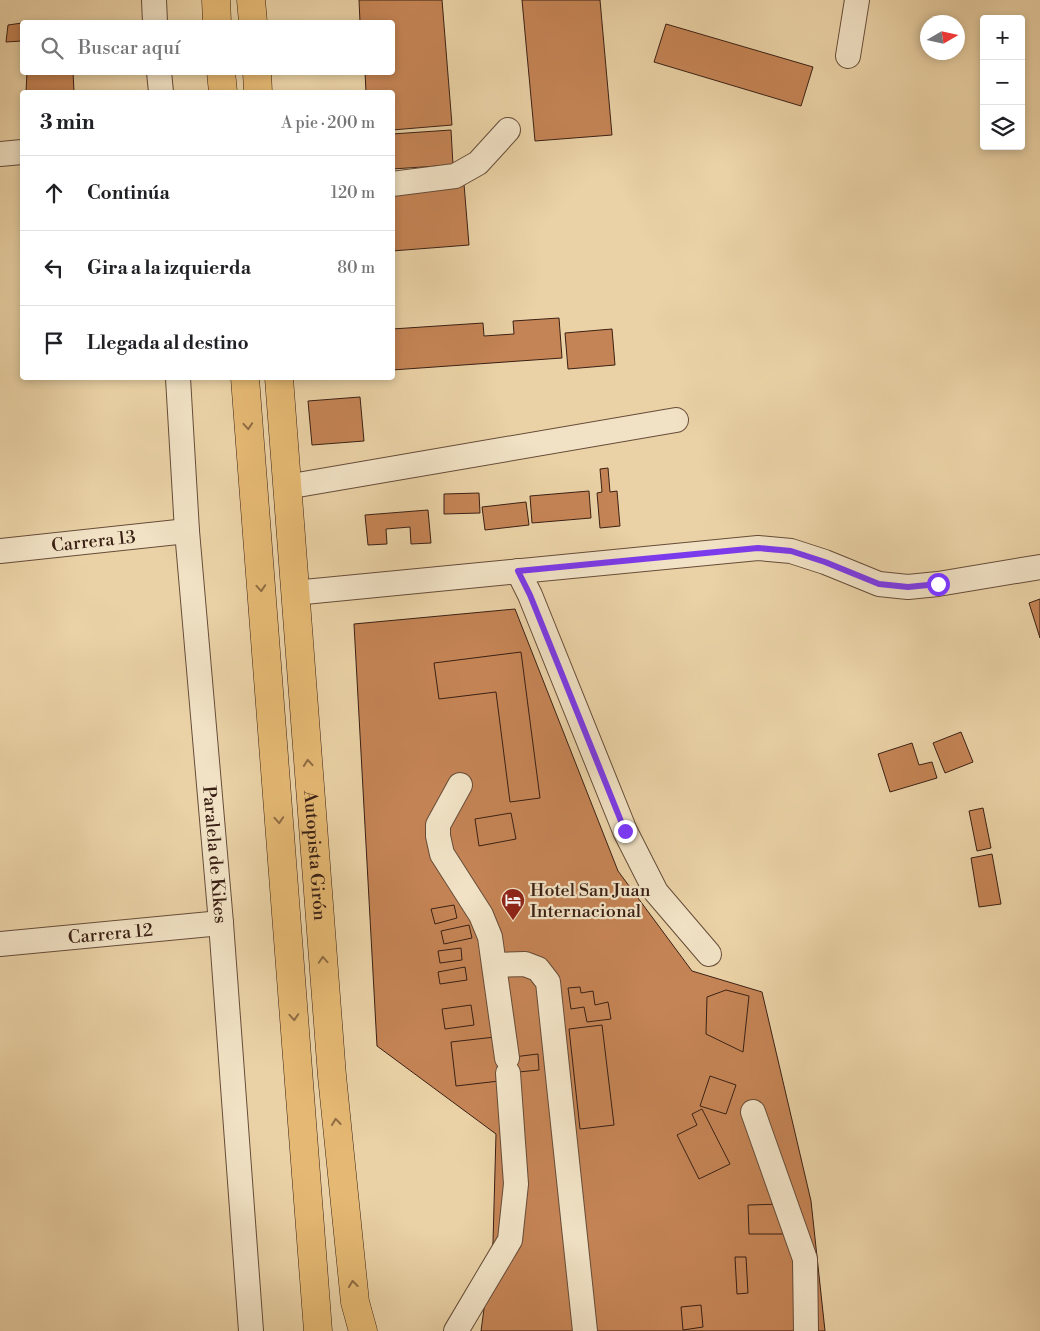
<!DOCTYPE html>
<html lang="es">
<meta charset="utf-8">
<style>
:root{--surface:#fff;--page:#f6f6f6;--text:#202124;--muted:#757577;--line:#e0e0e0}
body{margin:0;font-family:"Libre Bodoni",serif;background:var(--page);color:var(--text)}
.controls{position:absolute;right:15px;top:15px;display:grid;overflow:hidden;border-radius:5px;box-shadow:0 2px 8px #0003}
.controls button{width:45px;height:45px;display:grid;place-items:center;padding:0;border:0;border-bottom:1px solid var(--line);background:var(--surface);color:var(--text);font:25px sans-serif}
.compass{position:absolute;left:920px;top:15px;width:45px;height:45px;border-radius:50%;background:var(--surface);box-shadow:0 2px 8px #0003;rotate:81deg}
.stop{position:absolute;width:15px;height:15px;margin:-11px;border:4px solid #7c3aed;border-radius:50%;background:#fff}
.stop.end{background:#7c3aed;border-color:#fff;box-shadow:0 1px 5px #0008}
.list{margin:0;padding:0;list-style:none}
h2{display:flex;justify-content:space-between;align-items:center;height:65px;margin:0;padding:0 20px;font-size:21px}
h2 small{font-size:16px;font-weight:400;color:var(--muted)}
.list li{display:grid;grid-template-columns:32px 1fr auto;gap:15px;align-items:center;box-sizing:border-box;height:75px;padding:0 20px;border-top:1px solid var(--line)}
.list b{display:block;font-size:19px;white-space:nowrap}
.list em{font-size:16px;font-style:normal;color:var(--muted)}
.icon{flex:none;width:28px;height:28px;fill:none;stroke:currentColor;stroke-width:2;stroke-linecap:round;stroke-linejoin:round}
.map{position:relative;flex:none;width:1040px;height:1331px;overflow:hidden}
.search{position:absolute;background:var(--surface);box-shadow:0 2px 8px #0003;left:20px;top:20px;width:375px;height:55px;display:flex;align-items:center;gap:12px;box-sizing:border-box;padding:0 18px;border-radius:5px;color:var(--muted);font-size:19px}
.panel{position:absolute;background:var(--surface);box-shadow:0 2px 8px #0003;left:20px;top:90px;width:375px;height:290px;border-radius:5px}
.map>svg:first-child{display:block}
.building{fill:#c58455;stroke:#3a2014}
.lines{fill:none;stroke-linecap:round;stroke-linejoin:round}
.minor-casing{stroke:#664c38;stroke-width:26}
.highway-casing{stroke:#3a2014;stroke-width:29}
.minor{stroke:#f1e2c5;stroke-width:24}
.highway{stroke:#e5b973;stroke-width:28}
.oneway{stroke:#906c44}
.route{stroke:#7c3aed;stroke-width:6}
.labels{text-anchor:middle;stroke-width:4.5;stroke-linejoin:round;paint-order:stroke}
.street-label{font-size:18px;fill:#3a2014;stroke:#f1e2c5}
.poi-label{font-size:18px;fill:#3a2014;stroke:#f1e2c5;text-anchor:start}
</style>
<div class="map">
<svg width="1040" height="1331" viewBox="0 0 1040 1331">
<rect width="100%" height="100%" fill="#ead2a6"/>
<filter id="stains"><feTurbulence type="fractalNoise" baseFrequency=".004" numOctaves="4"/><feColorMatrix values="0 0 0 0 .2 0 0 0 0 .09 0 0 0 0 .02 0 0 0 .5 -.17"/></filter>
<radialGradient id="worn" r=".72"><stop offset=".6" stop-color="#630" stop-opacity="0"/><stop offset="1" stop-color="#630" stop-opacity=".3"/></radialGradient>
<path class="building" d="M359,0H442L452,125L392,130V92H366L365,72H392V22H360Z
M522,0H600L612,135L535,141Z
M22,23V41L6,42L8,25Z
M666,24L813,67L801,106L654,62Z
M27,72H73L74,92H26Z
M451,130L453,165L392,169V134Z
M464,184L469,245L392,251V190Z
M559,318L562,358L392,370V329L483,323L484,336L514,334L513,321Z
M612,329L615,365L568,369L565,333Z
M360,397L364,441L312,445L308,401Z
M608,468L610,492L617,491L620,526L600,528L597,493L602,492L600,469Z
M589,491L591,518L532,523L530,496Z
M479,493L480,513L444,514V494Z
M526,502L529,525L485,530L482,507Z
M428,510L431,543L411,544L410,527L386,529L387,544L368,545L365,515Z
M1040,599V638L1029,603Z
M515,609L618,871L692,971L762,992L811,1201L825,1331H481L493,1242L496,1134L377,1046L354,624Z
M521,652L540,798L510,802L496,692L439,699L434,663Z
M961,732L973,762L945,773L933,743Z
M912,743L919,765L932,762L937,778L890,792L878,754Z
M983,808L991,848L977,851L969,811Z
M511,813L516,839L479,846L475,819Z
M992,854L1001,904L979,907L971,858Z
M454,905L457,918L435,924L431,909Z
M469,925L472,938L444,944L441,931Z
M461,948L462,960L440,963L438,951Z
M465,967L467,980L440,984L438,972Z
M580,987L581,993L593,991L595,1005L608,1002L611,1019L587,1022L584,1007L571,1009L568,988Z
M726,990L749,996L743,1052L706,1034L707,997Z
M471,1005L474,1025L445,1029L442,1009Z
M602,1025L614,1125L580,1129L569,1029Z
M495,1037L497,1059L538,1054L539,1070L498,1074L499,1081L456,1086L451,1042Z
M710,1076L736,1085L726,1114L700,1106Z
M702,1109L730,1164L699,1179L677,1135L697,1125L692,1114Z
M784,1204V1234H749L748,1205Z
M735,1257H746L748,1293L737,1294Z
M701,1305L703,1327L683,1330L681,1307Z"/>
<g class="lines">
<g class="minor-casing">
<g id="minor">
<path d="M154,0L155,22"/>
<path d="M848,56L857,0"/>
<path d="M159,72L161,92"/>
<path d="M0,154L22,152"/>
<path d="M392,184L455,176L478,163L508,130"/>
<path id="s1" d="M178,378L187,531L221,923L251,1331"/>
<path d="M286,487L676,420"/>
<path id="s2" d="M0,551L187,531"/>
<path d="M518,571L530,595L625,831L656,892L709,954"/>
<path d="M294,593L758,548L791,551L825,562L879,584L908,587L938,584L1040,567"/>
<path d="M460,785L438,825V836L442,854L481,915L490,937L507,1058"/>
<path id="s3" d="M0,944L221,923"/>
<path d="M495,965L525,964L538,969L548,982L585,1331"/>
<path d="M753,1112L805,1259L806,1331"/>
<path d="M456,1331L510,1240L516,1184L508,1073"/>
</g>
</g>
<g class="highway-casing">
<g id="highway">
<path d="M216,0L217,22"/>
<path d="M251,0L253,22"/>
<path d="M221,72L223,92"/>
<path d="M257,72L258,92"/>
<path d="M245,378L318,1331"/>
<path id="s4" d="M279,378L332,1076L355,1302L363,1331"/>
</g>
</g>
<use href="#minor" class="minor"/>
<use href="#highway" class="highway"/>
</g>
<defs><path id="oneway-chevron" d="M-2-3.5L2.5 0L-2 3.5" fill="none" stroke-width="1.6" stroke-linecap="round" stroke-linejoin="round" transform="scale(1.25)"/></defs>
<g class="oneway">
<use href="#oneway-chevron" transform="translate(248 426) rotate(86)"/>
<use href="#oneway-chevron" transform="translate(261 588) rotate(86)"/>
<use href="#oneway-chevron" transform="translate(308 763) rotate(-95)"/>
<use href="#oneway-chevron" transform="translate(279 820) rotate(86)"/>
<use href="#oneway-chevron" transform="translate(323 960) rotate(-94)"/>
<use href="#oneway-chevron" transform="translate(294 1017) rotate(86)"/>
<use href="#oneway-chevron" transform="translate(336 1122) rotate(-96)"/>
<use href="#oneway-chevron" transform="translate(353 1284) rotate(-96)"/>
</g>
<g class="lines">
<path class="route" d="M625,831L530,595L518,571L758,548L791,551L825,562L879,584L908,587L938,584"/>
</g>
<defs>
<g id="hotel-pin" transform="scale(1.25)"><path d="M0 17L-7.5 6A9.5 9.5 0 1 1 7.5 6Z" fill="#8f2418" stroke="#f1e2c5"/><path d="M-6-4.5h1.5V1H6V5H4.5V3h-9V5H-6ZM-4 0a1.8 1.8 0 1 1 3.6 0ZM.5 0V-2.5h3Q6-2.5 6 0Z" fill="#fff"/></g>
</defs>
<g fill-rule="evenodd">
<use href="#hotel-pin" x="513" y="900"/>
</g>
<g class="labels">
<g class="street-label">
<text dy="6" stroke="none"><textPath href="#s2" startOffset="94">Carrera 13</textPath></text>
<text dy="6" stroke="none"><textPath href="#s1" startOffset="478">Paralela de Kikes</textPath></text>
<text dy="6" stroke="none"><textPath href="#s4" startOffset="479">Autopista Girón</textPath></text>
<text dy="6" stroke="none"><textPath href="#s3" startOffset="111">Carrera 12</textPath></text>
</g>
<g class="poi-label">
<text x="530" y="896">Hotel San Juan<tspan x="530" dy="21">Internacional</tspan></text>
</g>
</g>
<rect width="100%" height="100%" filter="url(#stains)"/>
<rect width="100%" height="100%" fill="url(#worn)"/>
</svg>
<div class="controls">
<button>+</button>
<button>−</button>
<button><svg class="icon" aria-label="layers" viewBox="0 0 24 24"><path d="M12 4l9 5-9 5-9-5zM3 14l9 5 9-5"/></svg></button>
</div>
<svg class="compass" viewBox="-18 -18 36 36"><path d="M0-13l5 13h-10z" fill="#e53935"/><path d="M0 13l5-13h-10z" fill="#757577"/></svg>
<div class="stop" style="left:938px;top:584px"></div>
<div class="stop end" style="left:625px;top:831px"></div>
<div class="search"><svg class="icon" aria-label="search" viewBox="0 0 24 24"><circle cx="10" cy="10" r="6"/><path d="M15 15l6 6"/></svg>Buscar aquí</div>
<section class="panel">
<h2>3 min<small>A pie · 200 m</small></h2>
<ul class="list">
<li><svg class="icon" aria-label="ahead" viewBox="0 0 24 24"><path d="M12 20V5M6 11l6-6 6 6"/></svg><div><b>Continúa</b></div><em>120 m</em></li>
<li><svg class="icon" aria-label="left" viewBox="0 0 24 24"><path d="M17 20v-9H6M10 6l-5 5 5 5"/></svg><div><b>Gira a la izquierda</b></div><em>80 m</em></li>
<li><svg class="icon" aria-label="arrive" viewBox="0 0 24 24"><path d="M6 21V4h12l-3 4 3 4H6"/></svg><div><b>Llegada al destino</b></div></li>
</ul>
</section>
</div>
